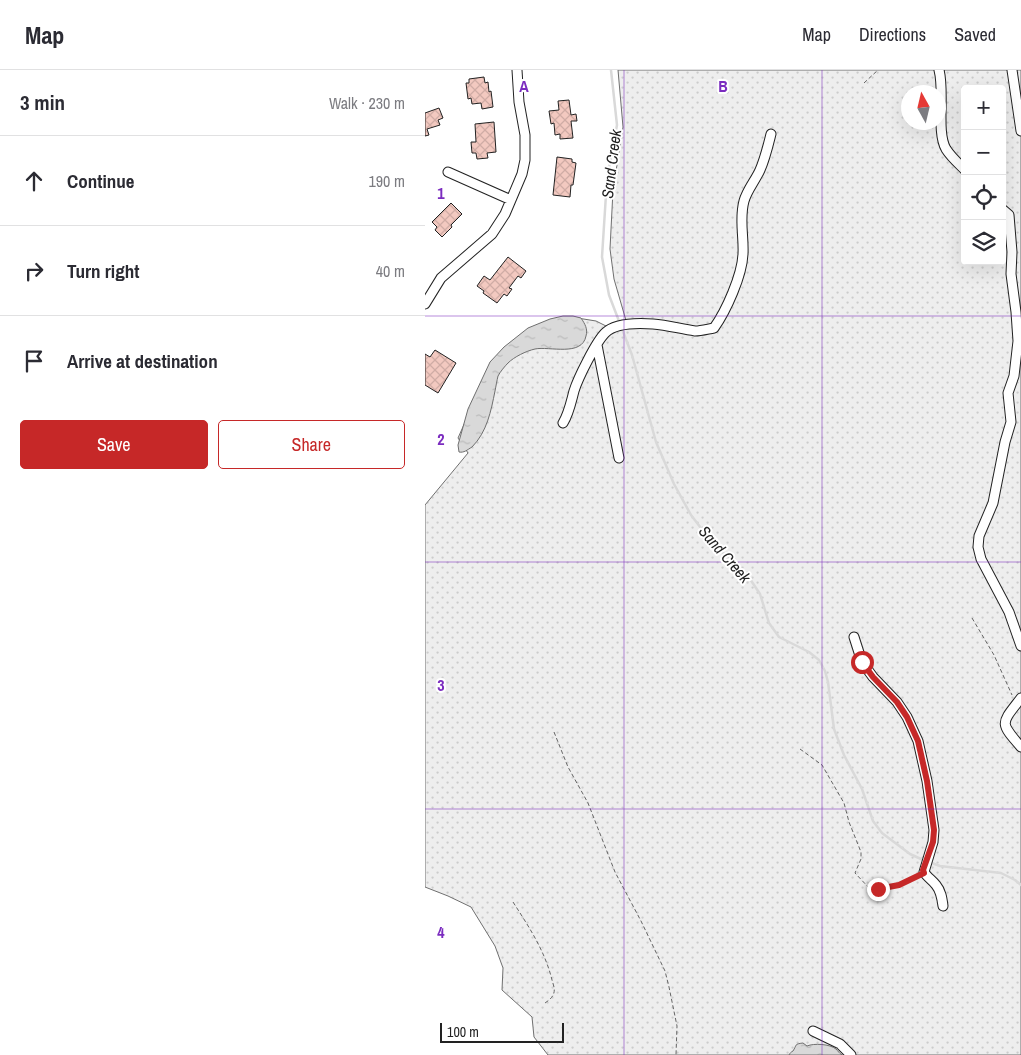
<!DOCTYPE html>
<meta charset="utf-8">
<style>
:root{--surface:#fff;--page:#f7f7f7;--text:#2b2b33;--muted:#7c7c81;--line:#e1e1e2;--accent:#c62828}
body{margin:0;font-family:"Archivo Narrow",sans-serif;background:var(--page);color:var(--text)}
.controls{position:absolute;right:15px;top:15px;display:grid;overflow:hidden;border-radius:5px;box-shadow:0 5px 20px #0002}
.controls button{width:45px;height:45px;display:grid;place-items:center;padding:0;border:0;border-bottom:1px solid var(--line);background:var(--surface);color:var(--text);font:25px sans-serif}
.compass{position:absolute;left:476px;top:15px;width:45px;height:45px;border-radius:50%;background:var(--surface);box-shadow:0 5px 20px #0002;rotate:352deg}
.scale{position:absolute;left:15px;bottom:12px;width:124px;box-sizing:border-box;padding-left:5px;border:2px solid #222;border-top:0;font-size:14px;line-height:18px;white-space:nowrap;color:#222;-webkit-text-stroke:4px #fff;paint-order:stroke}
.stop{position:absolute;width:15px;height:15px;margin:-11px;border:4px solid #c62828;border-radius:50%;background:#fff}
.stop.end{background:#c62828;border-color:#fff;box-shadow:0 1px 5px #0008}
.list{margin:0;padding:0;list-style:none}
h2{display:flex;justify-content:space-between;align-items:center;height:65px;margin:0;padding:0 20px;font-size:21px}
h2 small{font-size:16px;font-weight:400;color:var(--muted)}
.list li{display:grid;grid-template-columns:32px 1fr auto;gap:15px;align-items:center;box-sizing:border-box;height:90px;padding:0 20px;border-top:1px solid var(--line)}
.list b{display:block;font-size:19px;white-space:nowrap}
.list em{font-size:16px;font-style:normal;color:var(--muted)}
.actions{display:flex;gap:10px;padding:15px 20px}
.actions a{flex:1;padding:11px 0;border:1px solid var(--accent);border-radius:5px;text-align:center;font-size:18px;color:var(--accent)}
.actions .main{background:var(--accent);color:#fff}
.icon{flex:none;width:28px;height:28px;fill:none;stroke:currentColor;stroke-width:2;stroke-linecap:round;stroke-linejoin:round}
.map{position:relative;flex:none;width:596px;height:985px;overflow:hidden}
header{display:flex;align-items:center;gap:30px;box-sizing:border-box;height:70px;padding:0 25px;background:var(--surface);border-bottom:1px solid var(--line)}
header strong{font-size:24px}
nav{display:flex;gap:28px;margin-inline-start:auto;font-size:18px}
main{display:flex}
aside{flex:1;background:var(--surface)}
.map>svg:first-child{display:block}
.grass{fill:url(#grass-dots);stroke:#6f6f6f;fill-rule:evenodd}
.water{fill:url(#water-ripples);stroke:#6f6f6f}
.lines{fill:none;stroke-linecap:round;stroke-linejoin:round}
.stream{stroke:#d9d9d9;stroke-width:2.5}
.building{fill:url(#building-cross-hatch);stroke:#222}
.minor-casing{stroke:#222;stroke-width:11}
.path{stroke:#646464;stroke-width:1;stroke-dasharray:4 2.5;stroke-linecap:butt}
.minor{stroke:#fff;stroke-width:9}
.route{stroke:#c62828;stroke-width:6}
.grid{fill:none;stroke:#7b2cbf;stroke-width:1;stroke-opacity:0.55}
.labels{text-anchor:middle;stroke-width:4;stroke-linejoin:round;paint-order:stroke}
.water-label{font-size:16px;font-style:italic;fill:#222;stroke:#fff}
.grid-label{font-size:16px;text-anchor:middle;font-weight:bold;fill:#7b2cbf;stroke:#fff;stroke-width:4;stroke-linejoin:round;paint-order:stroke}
</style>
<header>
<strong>Map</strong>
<nav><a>Map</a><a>Directions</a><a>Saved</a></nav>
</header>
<main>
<aside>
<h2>3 min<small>Walk · 230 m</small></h2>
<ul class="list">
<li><svg class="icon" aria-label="ahead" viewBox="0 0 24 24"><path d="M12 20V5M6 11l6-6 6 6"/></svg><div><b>Continue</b></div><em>190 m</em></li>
<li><svg class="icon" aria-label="right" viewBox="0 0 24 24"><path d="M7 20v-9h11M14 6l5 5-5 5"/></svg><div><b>Turn right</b></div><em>40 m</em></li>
<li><svg class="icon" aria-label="arrive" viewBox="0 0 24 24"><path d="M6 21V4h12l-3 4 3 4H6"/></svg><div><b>Arrive at destination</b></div></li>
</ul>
<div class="actions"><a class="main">Save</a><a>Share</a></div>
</aside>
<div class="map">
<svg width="596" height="985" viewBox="0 0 596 985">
<defs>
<pattern id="grass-dots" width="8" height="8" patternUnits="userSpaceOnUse" patternTransform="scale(1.25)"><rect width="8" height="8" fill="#eee"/><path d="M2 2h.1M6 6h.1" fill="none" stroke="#ccc" stroke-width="1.8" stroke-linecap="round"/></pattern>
<pattern id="water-ripples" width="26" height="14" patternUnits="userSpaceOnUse" patternTransform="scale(1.25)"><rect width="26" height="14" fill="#d9d9d9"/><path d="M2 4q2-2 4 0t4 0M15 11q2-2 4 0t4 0" fill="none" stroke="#bababa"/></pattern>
<pattern id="building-cross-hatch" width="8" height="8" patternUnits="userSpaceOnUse" patternTransform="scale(1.25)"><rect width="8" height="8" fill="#f3c9c0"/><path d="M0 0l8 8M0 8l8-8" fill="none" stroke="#d0aca5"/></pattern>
</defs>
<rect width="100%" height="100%" fill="#fff"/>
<path class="grass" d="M193,0H596V985H123L109,967L107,947L77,920L78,898L70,876L46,837L23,826L0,817V435L43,383L33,368L62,303L146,247L171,251L187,259L202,254L189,209L185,179L188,120L198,57ZM540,19H577V191H540ZM483,22H514V52H483Z"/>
<path class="water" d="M138,246H148L156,248C160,254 163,259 161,266C157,287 124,276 110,279C101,281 89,287 83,293C80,296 75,302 73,306C72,310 71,316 70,321C66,341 62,362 47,377C42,380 39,383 34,382L33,375L43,339L65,292L79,277L103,258L125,249Z
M378,973L382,976C389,973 405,974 411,979C413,981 414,983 417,985H364C365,983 366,982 368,981C372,975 369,974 378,973Z"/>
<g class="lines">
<path class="stream" d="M186,0L192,55L182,109L177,187L184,225L207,285L231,372L249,414L266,445L285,470L325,509L335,524L344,553L354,567L384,582L394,590L400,601L403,612L409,659L419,685L437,719L448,751L457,763L485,784L496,789L515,796L576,803L590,810L596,815"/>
</g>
<path class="building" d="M59,7L60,13L63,12L64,22L66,21L68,37L57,39L56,33L47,34L46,28L43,29L41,13H44V9Z
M144,30L146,45L151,44L152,51H146L148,68L135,69V64L130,65L129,53L126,54L124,41L134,40L133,31Z
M14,38L18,48L13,50L15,55L2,59L4,65L0,66V43Z
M69,52L71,82L62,83L63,88L52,89L51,83H47L46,72H51L50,54Z
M132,87L147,89V92L151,93L148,115H146L145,127L128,125Z
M26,133L37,144L26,155L27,157L17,167L10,160L12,157L7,152Z
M83,187L101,201L96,208L93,206L84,218L87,219L82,226L79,224L72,233L58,223L59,221L52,216L59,206L65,210Z
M10,280L31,293L13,323L0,315V284L5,287Z"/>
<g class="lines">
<g class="minor-casing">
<path id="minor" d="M514,0C520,22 511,62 521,79C526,87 534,94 540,100
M587,0L596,61
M23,102L86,130
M577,139L584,145L587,182L586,204L591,242L593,271L589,306L583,323L586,352L580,372L568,433L554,466L553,477L556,489L584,542L596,576
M0,234L16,208L67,164L80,144L97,104L100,90V65L94,32L92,0
M172,275L194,388
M138,353C144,343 146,332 149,321C153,308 171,272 180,263C190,253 214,253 228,254C242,255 256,259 270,261C276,261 283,259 289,258C301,241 317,206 318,184C319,166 314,149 319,131C322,120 330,111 335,100C340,89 343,76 346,64
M429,567L437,592L448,607L472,632L482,647L493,671L502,711L509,760L508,772L499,802C502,807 507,810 511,815C516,821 517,828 518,836
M596,628C576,654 574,652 596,677
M388,961L415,974L426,985"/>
</g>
<path class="path" d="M439,13L453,0
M547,548L569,585L587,625
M129,662L143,697L163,733L190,802L216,851L240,901L244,917L252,956L251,985
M375,679L397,695L419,733L424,752L436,782V789L430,803L445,819C462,819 477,814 492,807
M88,832C104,857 120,881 127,910C128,914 131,920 128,925C127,928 123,931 120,933"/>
<use href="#minor" class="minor"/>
</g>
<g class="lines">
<path class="route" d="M437,592L448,607L472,632L482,647L493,671L502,711L509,760L508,772L498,800L499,803L474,815L453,819"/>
</g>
<path class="grid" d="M199,0V985M397,0V985M0,246H596M0,492H596M0,739H596"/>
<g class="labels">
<g class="water-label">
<text transform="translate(186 94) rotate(-83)" y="6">Sand Creek</text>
<text transform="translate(300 484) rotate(49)" y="6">Sand Creek</text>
</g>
</g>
<g class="grid-label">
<text x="99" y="22">A</text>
<text x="298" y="22">B</text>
<text x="16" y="129">1</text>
<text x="16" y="375">2</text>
<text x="16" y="621">3</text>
<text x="16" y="868">4</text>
</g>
</svg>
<div class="controls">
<button>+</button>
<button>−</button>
<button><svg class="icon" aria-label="locate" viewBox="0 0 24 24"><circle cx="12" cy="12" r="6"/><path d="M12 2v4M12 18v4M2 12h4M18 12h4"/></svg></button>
<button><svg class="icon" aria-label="layers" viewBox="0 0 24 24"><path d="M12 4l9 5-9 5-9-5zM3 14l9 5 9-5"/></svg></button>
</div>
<svg class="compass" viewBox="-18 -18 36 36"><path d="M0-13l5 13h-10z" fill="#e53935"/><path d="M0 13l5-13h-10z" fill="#7c7c81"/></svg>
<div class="scale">100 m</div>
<div class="stop" style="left:437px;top:592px"></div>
<div class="stop end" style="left:453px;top:819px"></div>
</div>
</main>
